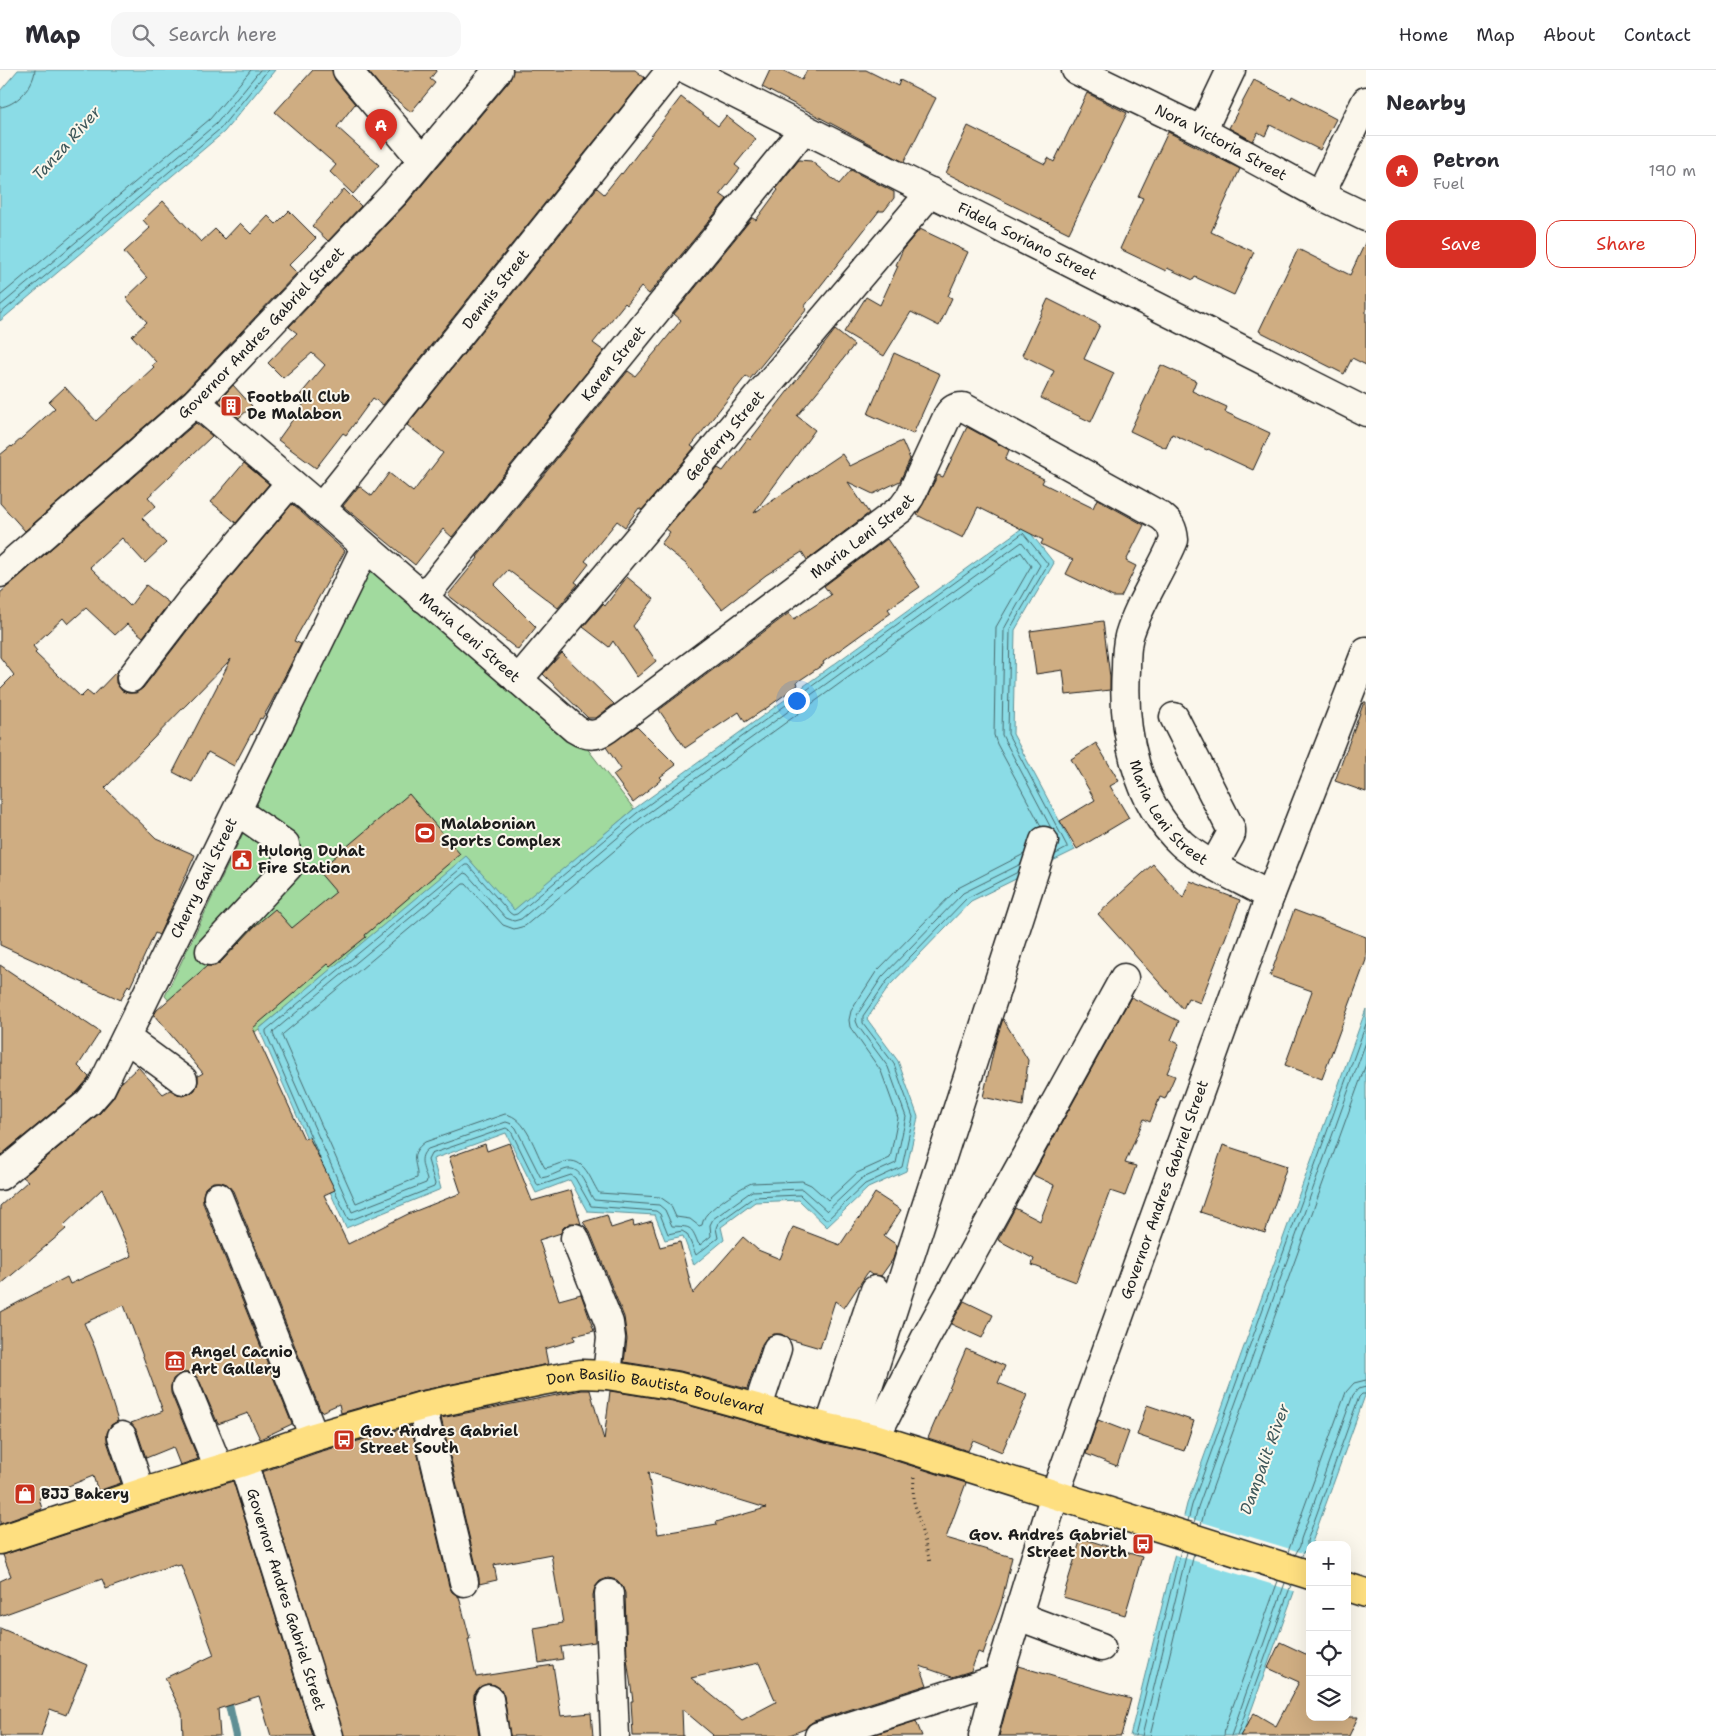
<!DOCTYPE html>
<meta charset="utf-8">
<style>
:root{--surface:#fff;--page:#f7f7f7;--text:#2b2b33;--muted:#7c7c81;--line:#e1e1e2;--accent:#d93025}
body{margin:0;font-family:"Shantell Sans",sans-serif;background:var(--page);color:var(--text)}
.controls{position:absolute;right:15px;bottom:15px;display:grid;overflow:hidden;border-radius:10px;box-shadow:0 5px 20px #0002}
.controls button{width:45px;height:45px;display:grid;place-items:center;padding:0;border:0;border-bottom:1px solid var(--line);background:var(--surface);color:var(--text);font:25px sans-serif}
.you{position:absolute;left:796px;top:630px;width:18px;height:18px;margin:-12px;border:4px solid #fff;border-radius:50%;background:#1a73e8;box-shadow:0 0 0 8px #1a73e833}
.badge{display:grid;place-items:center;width:32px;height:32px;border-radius:50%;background:var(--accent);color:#fff;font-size:16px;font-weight:700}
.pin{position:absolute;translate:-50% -41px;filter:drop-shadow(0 1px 2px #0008)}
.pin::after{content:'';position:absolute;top:26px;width:18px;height:15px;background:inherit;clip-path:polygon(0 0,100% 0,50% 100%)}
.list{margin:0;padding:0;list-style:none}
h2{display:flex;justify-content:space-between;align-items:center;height:65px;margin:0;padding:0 20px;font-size:21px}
h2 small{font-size:16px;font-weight:400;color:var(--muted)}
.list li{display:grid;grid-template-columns:32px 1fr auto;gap:15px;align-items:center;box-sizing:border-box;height:70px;padding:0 20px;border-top:1px solid var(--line)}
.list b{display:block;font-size:19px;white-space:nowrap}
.list p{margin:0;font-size:16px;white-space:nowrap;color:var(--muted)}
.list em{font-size:16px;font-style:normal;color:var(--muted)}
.actions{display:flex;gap:10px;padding:15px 20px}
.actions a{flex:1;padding:11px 0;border:1px solid var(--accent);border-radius:15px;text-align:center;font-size:18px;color:var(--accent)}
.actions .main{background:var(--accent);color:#fff}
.icon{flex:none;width:28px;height:28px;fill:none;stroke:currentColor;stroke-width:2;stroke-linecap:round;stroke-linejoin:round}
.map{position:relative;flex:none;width:1366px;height:1666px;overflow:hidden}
header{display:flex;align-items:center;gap:30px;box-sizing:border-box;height:70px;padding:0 25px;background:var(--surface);border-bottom:1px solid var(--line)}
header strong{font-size:24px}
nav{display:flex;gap:28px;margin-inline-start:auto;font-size:18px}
.search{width:350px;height:45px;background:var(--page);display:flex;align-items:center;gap:12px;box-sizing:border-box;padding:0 18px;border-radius:15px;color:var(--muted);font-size:19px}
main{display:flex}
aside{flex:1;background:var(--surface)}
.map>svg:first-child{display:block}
.green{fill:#a1da9e;stroke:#5e7b5d}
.water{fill:#8bdce6;stroke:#5f8f95}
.pier{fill:#fbf7ec}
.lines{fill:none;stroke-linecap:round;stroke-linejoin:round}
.shore{stroke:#48696d;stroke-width:1}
.stream{stroke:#5f8f95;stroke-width:8}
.building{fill:#cfad82;stroke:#1c1c1c;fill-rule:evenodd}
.minor-casing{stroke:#1c1c1c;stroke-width:31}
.major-casing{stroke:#1c1c1c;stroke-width:31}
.path{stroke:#1c1c1c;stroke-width:3;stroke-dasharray:1 4;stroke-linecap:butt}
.minor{stroke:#fbf7ec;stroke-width:28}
.major{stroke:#fedf80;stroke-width:28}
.labels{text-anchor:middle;stroke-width:4;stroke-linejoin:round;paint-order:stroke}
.street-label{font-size:15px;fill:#1c1c1c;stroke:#fbf7ec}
.poi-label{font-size:15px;font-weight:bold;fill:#1c1c1c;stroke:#fbf7ec;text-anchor:start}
.water-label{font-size:16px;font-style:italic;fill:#3d5659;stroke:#fbf7ec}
</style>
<header>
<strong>Map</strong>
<div class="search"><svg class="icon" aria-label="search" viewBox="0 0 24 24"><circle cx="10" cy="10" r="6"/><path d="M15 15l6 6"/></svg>Search here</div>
<nav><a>Home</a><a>Map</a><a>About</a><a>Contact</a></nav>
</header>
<main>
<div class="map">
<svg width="1366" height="1666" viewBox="0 0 1366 1666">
<rect width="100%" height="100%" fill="#fbf7ec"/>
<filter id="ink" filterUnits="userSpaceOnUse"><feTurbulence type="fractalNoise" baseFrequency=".02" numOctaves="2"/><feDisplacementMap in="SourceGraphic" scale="10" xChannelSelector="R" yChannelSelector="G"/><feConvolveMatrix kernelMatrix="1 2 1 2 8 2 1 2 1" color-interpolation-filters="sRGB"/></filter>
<g filter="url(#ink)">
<path class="green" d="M372,494L586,677L634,739L514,841L467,787L259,959L220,988L165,926Z"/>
<path class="water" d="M18,0H275L224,62L0,251V21Z
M1025,456L1054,493L1015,560L1013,664L1075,780L971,831L890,915L867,949L898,991L918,1047L906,1101L868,1118L827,1157L799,1130L755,1132L721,1157L724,1170L694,1195L683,1166L665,1170L655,1145L587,1141L570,1110L536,1123L506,1063L433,1089L441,1119L346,1158L259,959L466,786L514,840L634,739Z
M1366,939V1323L1242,1666H1130L1187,1434Z"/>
<path class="pier" d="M1182,1446L1310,1485L1297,1522L1172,1484Z"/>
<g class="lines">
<path class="shore" d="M0,37C16,36 34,16 35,0
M0,226L210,49L251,0
M0,236L216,54L260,0
M0,244L220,59L268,0
M1024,784L958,818L876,902L851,941L849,950L850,957L881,1001L898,1048L890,1088L857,1103L828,1130L811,1115L802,1111L752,1113C742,1116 714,1136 707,1144C704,1147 703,1151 702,1155L699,1156L690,1149L676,1147L670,1134L660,1127L599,1123C590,1110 585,1086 564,1092C557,1094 552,1097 545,1098C535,1082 527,1047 505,1044L425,1072C407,1085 418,1093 417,1108L356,1133L282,966L283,964L463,814H466L503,855L514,859L525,856L646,754L1021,482L1031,496L996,557L994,665L997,674L1041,756
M1021,794L963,823L882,907L857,945L856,951L858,956L888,997L906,1047L896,1093L861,1109L827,1141L802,1119L752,1121L713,1149L710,1155L711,1166L700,1175L698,1173C691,1155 690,1157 672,1156L665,1140L659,1135L594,1130C586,1119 582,1093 564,1100C556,1103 549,1107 541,1108L516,1058L512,1054L506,1052L428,1079C417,1087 424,1099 427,1110L426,1113L352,1142L273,964L274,961L464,803L467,804L506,848L514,851L521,849L641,748L1022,472L1040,495L1004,559L1002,665L1051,758
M320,1088L266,963V960L465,795H468L510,843L513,845L517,844L637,743L1023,463L1048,494L1010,559L1008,664L1067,776V778L1056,784
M335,1121L348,1149L351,1150L434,1117L435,1114L428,1090L431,1084L506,1058L511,1061L538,1116L571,1105L575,1108L591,1136L656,1141L660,1144L668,1164L682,1161L687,1164L696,1185L718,1168L716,1158L718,1153L754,1127L800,1125L825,1149H828L865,1114L902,1097L913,1047L894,994L863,953V946L887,911L967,828L1018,802
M1188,1451L1192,1435L1366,954
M1194,1453L1198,1437L1366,972
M1201,1455L1205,1439L1366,994
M1288,1482L1346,1322L1354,1313L1366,1310
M1295,1485L1300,1476L1301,1469L1353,1325L1358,1319L1366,1317
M1301,1487L1307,1478V1471L1359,1327L1362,1324H1366
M1135,1666L1181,1480
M1142,1666L1187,1482
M1150,1666L1194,1484
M1224,1666L1225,1658L1278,1511
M1231,1666L1285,1513
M1237,1666L1291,1515"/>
<path class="stream" d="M227,1626L236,1666"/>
</g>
<path class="building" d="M313,0H332L335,10L355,34L337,57L379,95L353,124L330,102L336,95L275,42Z
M367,0H437L430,9L435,13L411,42L382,18Z
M513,0H635L645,8L383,335L373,328L346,365L343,363L316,398L278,370L306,331L300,325L325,295L312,283L283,308L268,293L297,263L289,257L407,133L510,10Z
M770,0H782L802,10L807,0H866L898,16L900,10L936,28L904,92L762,17Z
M1254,10L1291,29L1292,26L1336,49L1320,80L1270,55L1265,66L1258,62L1253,71L1229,58Z
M1087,23L1127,43L1069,163L946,103L968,56L1045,94L1048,88L1054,92Z
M681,27L718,56L726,46L756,69L735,95L740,99L720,124L727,129L649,224L641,217L627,235L625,233L593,273L604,281L452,467L443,459L415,495L343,436L359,416L372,426L389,403L413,422L443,383L407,355L597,118L604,124L621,103L622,104Z
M1168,62L1240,99L1211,162L1254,182L1234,225L1195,207L1193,210L1167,198L1166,201L1120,179L1143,128L1138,126Z
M799,90L811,91L839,114L851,100L894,122V128L884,141H879L804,237L807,239L750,309L746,306L691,376L694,378L642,440L639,438L625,457L617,451L585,491L589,494L575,512L578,514L558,538L508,500L494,515L536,557L518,580L448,525L478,488L477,487L628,301L635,306L657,280L681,250L674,244L752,148L756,150L778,120L776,118Z
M344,119L361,136L328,171L312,156Z
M163,131L201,172L215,159L225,169L240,153L251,164L268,146L276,154L289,141L316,168L289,195L297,203L185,321L25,461L0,433V385L11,376L12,377L55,338L49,332L65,317L96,351L154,297L152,295L156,292L132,266L147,252L126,228L147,208L124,182L150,158L143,150Z
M920,159L968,182L948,226L952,228L939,256L911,242L884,286L844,262L866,227L880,235L898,196L896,195L903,179Z
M1366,171V295L1352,288L1344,304L1259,261L1298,179L1350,205Z
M1048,229L1100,255L1084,289L1114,303L1091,352L1041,328L1054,301L1022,285Z
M835,260L854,275L830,306L797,346L815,360L754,443L842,384L850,396L902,371L910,389L900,411L873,424L848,412L869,443L807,490L802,482L766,505L722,539L686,494L661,474L670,462L666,459L718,398L723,401L748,368L750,370Z
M894,283L940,304L913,364L868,344Z
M1161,295L1196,311L1192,321L1227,337L1225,342L1270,363L1253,400L1208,379L1207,380L1172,364L1166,378L1130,361Z
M233,315L252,336L239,348L219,331Z
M196,353L212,366L148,427L156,436L142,448L166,473L145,493L122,468L90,497L130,536L146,515L169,533L143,567L127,554L115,565L86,538L68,554L63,548L33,576L37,581L35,583L81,627L87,621L93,626L118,600L116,606V613L122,621L128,623H136L143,618L203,540L292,434L345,481L294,571L301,574L271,633L262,649L260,648L252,665L251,664L234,696L208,682L192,712L173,702L231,589L105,718L156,768L195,785L159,865L155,863L130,917L128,915L121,930L0,875V619L14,605L0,587V523Z
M967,357L1009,380L1005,390L1044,409L1042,413L1093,438L1097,429L1144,455L1126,491L1136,496L1121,527H1113L1066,504L1073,490L1041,474L1043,470L978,437L963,468L917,445L938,405L943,407Z
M244,393L269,414L236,453L211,432Z
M887,469L920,517L888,539L891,543L823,592L824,594L797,612L798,615L768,637L745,652L739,642L685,678L659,640L789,543L794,549L831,525L824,516Z
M627,507L654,529L633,556L656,591L637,607L613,571L609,577L583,557L603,534L605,536Z
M1103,551L1110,607V620L1066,625L1063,600L1036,604L1030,561Z
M562,583L614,634L596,648H588L543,604Z
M1364,632H1366V722L1335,711Z
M637,656L676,695L660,707L662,709L633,732L613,705L621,699L606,677Z
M1096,673L1119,711L1110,716L1129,748L1077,779L1060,751L1095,730L1071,689Z
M409,724L460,784L365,865L366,867L330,896L328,894L253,958L304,1069L309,1067L335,1120L324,1125L348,1174L408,1144L461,1123L449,1087L485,1074L487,1081L509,1073L532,1131L571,1120L581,1154L570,1153L563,1158L561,1163L539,1170L559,1230L581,1224L594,1261L574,1266L575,1270L545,1279L548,1294L419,1321L341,1343L339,1334L321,1342L233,1121L227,1114L221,1112H213L205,1118L203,1125V1133L292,1354L260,1369L248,1343L218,1354L200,1312L195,1305L188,1303H181L173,1309L171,1316V1323L198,1389L180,1395L173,1377L146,1388L137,1361L131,1353L163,1341L124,1235L84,1253L95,1278L118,1351L111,1355L107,1363V1371L121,1413L98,1421L93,1406L39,1428L42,1439L0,1454V1242L67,1207L70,1214L132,1186L102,1119L63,1156L66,1159L0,1215V1136L28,1111L23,1107L100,1043L113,1028L120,1014L138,997L163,1024L170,1020L182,1026L189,1024L195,1020L198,1012V1006L203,1003L154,945L157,940L207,896H215L221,892L255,856L275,839L292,858L336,822L318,801Z
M1153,794L1183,828L1190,811L1240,830L1200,933L1188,928L1183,939L1098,844Z
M1294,840L1366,867V890L1322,1009L1285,995L1312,921L1270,906Z
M0,895L100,962L78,996L89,1007L88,1009L77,1022L1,1085L0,1083Z
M1131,927L1179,951L1171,970L1179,974L1167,1003L1175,1006L1165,1029L1160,1027L1150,1052L1144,1049L1125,1093L1136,1096L1125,1126L1110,1121L1076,1212L1032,1195L1034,1189L998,1170L1015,1138L1040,1151L1054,1115L1033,1105Z
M1003,949L1028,990L1023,1036L983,1027L995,974Z
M1223,1075L1287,1096L1265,1163L1200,1142Z
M875,1123L901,1140L884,1166L897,1175L893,1189L881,1206L872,1205L868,1202L844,1238L835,1231L820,1278L789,1269L781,1264H774L767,1267L762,1274L747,1319L680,1301L624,1292L627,1269L624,1247L590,1162L583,1152L607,1145L611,1158L633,1151L634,1156L652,1151L660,1177L680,1172L693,1224L743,1167L758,1180L780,1189L793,1157L840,1175L858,1148L859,1149Z
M964,1231L993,1245L982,1268L951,1254Z
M966,1279L1005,1296L998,1313L1027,1325L1002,1382L973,1370L968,1381L928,1368Z
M582,1320H590L604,1370L610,1321L673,1331L825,1373L871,1383L966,1413L946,1468L1012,1487L1001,1534L983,1584L978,1582L971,1601L952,1607L920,1596L927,1615L814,1651L808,1655L805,1659L787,1666H712L713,1665L682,1639L683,1666H633L631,1631H633L627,1589L625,1523L622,1516L617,1510L608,1508L600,1511L595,1517L593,1525L595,1572L561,1577L563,1589L539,1593L534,1558L563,1553L551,1484L494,1495L497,1510L479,1514V1508L441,1348ZM648,1402L766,1438L716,1452L717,1454L658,1464ZM759,1593L776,1632L742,1650L691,1608Z
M1147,1335L1194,1351L1184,1381L1137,1365Z
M1098,1350L1129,1362L1117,1396L1086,1384Z
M411,1356L449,1516L452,1522L459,1527L470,1569H468L476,1607L553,1595L561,1646L591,1643L593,1666H510L504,1626L501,1619L495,1615L487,1614L480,1617L474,1624V1632L479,1666H344L262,1402L319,1382Z
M233,1411L313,1666H271L259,1626L218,1639L220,1666H183L182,1643L165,1608L214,1585L181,1495L176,1496L175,1494L106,1519L102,1509L0,1546V1511L11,1506L3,1485L146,1438Z
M1081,1468L1142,1487L1125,1545L1063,1527Z
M0,1558L87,1595L66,1645L50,1639L41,1666H0Z
M1280,1572L1310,1586V1647H1358L1349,1666H1240L1254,1643L1276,1656L1299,1612L1268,1598Z
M1018,1596L1131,1629L1121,1666H999Z
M916,1651L922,1666H870Z"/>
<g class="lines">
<g class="minor-casing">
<g id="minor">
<path d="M347,0L422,90"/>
<path id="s1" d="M688,0L1366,342"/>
<path id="s2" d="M1076,0L1202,61L1320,125L1366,147"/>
<path d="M1202,61L1231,0"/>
<path d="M1320,125L1366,31"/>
<path id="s3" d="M196,332L321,438L575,659C586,666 596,667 607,659L902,438L910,427L948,345C952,339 955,337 963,337L1161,446C1170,453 1173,458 1174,470C1161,502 1139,532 1129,566C1126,577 1126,589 1126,600C1122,660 1136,731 1182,774C1203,793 1244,811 1270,826"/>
<path id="s4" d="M321,438L671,0"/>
<path id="s5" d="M0,503L196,332L395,123L498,0"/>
<path id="s6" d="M423,528L804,59"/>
<path d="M131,608L191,530L290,413"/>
<path id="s7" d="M518,610L931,122"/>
<path d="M1174,647L1231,759V764L1214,795"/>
<path d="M210,881L288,797L285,774L237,741"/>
<path d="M126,968L183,1010"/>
<path id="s8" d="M0,1106L88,1033L101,1018L365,478"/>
<path d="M218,1127L314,1367"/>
<path d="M575,1168L609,1253L611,1268L607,1305"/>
<path d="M186,1318L219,1399"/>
<path d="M422,1336L464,1512"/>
<path d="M758,1337L777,1279"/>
<path d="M829,1358L875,1220"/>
<path d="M853,1363L1044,771"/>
<path d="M122,1366L141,1423"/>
<path d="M875,1368L925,1269L1124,908"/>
<path id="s9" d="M243,1392L329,1666"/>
<path d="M609,1524L615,1666"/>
<path d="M1018,1546L1101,1577"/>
<path d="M489,1629L495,1666"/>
<path d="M819,1666L998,1609"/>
<path id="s10" d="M983,1666L998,1609L1055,1424L1270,826L1366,581"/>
</g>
</g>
<g class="major-casing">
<g id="major">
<path id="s11" d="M0,1470L141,1423L243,1392L314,1367L422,1336L541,1311L581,1304L607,1305L676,1316L829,1358L875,1368L1310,1505"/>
<path d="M1347,1517L1366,1523"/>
</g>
</g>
<path class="path" d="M914,1407L913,1428L930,1492"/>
<use href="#minor" class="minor"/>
<use href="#major" class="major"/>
</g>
</g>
<defs>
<g id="building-square" transform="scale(1.125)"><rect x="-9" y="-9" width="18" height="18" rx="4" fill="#c8321e" stroke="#fbf7ec"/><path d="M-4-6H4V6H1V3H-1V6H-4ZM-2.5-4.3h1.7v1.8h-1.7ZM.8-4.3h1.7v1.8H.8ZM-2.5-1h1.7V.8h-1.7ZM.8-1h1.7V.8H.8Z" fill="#fff"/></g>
<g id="stadium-square" transform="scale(1.125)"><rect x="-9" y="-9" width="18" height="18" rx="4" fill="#c8321e" stroke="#fbf7ec"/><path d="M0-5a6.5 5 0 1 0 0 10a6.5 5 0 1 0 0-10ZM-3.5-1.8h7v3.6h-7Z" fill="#fff"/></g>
<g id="civic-square" transform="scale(1.125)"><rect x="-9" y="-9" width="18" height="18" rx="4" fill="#c8321e" stroke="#fbf7ec"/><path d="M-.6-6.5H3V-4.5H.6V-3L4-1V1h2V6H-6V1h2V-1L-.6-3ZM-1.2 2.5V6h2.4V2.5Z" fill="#fff"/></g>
<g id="museum-square" transform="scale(1.125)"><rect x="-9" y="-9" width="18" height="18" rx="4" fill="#c8321e" stroke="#fbf7ec"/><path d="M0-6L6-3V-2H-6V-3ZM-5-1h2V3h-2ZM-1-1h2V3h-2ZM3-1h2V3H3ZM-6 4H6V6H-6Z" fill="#fff"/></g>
<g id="bus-square" transform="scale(1.125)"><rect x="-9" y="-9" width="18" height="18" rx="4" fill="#c8321e" stroke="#fbf7ec"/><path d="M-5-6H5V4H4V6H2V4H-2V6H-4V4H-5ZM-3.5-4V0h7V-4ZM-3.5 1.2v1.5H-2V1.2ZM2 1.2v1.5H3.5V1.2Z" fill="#fff"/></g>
<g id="shop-square" transform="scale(1.125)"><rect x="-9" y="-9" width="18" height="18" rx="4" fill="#c8321e" stroke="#fbf7ec"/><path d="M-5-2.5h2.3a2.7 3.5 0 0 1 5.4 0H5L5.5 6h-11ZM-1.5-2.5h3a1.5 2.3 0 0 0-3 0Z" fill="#fff"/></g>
</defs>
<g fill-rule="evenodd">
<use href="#building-square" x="231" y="336"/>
<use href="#stadium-square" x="425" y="763"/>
<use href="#civic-square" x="242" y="790"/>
<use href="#museum-square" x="175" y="1291"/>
<use href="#bus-square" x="344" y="1370"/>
<use href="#shop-square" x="25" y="1424"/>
<use href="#bus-square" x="1143" y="1474"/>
</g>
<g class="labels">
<g class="street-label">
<text dy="5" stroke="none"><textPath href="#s2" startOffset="162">Nora Victoria Street</textPath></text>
<text dy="5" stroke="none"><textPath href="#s1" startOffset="380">Fidela Soriano Street</textPath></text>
<text dy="5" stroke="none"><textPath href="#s4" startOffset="280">Dennis Street</textPath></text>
<text dy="5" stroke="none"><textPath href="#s5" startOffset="355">Governor Andres Gabriel Street</textPath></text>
<text dy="5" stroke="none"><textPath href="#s6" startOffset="302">Karen Street</textPath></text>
<text dy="5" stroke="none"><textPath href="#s7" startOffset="320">Geoferry Street</textPath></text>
<text dy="5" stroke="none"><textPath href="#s3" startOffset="855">Maria Leni Street</textPath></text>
<text dy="5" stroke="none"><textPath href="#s3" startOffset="361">Maria Leni Street</textPath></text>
<text dy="5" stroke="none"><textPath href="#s3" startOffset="1575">Maria Leni Street</textPath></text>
<text dy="5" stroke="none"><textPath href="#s8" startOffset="368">Cherry Gail Street</textPath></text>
<text dy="5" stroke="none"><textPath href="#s10" startOffset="576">Governor Andres Gabriel Street</textPath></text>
<text dy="5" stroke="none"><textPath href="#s11" startOffset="681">Don Basilio Bautista Boulevard</textPath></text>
<text dy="5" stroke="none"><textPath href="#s9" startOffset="144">Governor Andres Gabriel Street</textPath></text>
</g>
<g class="poi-label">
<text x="247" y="332">Football Club<tspan x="247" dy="17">De Malabon</tspan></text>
<text x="441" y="759">Malabonian<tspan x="441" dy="17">Sports Complex</tspan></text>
<text x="258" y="786">Hulong Duhat<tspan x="258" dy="17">Fire Station</tspan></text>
<text x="191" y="1287">Angel Cacnio<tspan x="191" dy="17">Art Gallery</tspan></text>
<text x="360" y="1366">Gov. Andres Gabriel<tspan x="360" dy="17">Street South</tspan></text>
<text x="41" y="1429">BJJ Bakery</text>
<text x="1127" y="1470" text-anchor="end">Gov. Andres Gabriel<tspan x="1127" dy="17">Street North</tspan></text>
</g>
<g class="water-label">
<text transform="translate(66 73) rotate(-48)" y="6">Tanza River</text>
<text transform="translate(1264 1389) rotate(-70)" y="6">Dampalit River</text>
</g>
</g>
</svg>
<div class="controls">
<button>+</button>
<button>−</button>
<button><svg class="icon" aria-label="locate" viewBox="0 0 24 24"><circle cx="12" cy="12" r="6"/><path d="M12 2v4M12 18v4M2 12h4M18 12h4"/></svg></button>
<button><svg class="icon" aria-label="layers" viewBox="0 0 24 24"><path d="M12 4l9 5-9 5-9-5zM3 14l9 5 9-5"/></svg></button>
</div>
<div class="you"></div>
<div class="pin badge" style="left:381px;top:80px">A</div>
</div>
<aside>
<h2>Nearby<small></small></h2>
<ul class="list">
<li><span class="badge">A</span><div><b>Petron</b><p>Fuel</p></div><em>190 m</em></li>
</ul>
<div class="actions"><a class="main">Save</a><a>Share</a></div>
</aside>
</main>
